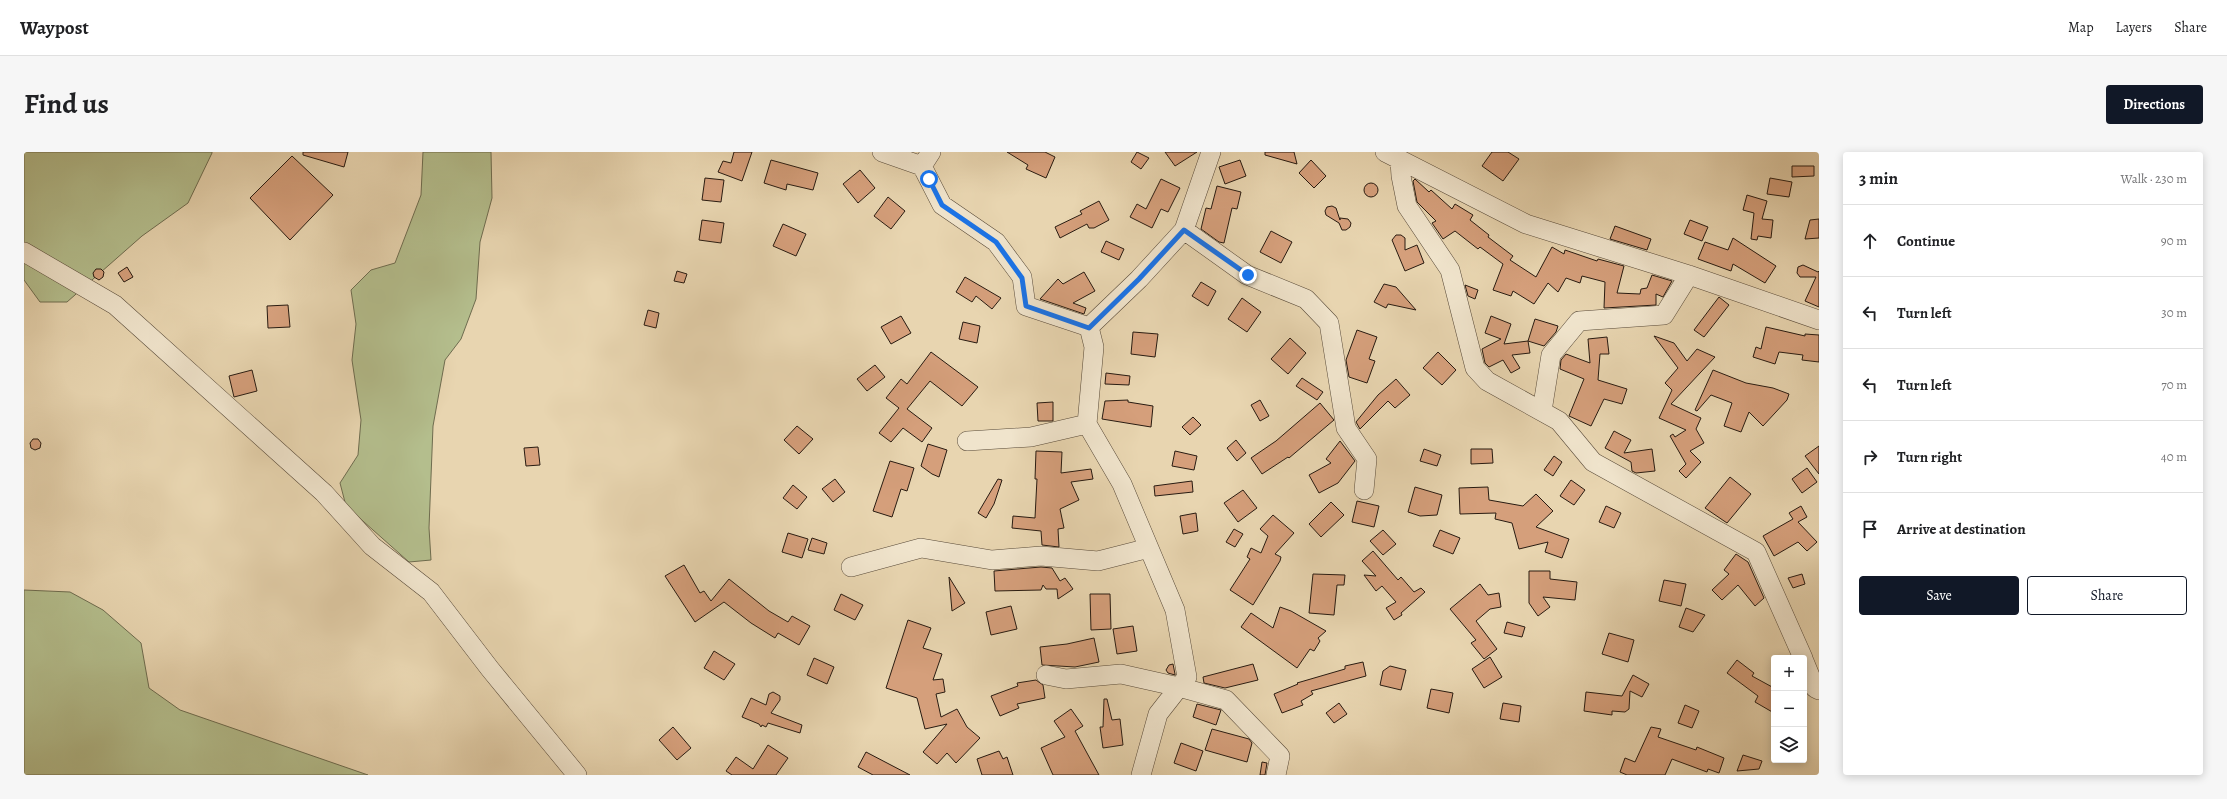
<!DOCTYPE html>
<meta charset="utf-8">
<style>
:root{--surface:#fff;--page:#f6f6f6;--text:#202124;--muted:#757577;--line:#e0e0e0;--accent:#111827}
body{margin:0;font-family:Alegreya,serif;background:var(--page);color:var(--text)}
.controls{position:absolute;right:12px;bottom:12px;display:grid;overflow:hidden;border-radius:4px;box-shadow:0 2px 10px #0003}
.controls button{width:36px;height:36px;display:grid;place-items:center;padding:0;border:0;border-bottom:1px solid var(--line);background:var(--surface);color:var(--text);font:20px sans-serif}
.stop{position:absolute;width:12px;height:12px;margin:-9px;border:3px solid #1a73e8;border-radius:50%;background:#fff}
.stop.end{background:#1a73e8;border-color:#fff;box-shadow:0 1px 4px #0008}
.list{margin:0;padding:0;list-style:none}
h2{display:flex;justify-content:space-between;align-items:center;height:52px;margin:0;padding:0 16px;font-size:17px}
h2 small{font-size:13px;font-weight:400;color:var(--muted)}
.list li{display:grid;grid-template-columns:26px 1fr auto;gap:12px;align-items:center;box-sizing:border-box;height:72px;padding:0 16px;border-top:1px solid var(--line)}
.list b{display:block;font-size:15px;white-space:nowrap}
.list em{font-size:13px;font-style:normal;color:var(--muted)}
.actions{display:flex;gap:8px;padding:12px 16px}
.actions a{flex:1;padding:9px 0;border:1px solid var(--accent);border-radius:4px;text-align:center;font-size:14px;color:var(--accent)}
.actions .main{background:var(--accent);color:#fff}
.icon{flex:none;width:22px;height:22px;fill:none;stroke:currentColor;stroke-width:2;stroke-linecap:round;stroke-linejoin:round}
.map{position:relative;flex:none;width:1795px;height:623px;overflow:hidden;border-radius:4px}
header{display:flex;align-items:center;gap:24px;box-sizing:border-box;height:56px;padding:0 20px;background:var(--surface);border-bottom:1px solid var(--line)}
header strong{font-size:19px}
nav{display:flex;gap:22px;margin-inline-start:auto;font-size:14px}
.intro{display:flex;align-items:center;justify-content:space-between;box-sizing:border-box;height:96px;padding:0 24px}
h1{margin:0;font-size:28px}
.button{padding:10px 18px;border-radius:4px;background:var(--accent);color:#fff;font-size:14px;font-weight:700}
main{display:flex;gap:24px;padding:0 24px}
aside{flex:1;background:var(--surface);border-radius:4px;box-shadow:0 2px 10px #0003}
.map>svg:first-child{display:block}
.green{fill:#b4be8d;stroke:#6e6c4f}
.building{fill:#d59f7b;stroke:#281b11}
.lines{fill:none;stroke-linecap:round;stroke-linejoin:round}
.minor-casing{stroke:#584a39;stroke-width:20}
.minor{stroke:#f0e4cc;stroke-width:19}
.route{stroke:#1a73e8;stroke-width:5}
</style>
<header>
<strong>Waypost</strong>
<nav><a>Map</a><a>Layers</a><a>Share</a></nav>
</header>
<div class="intro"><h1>Find us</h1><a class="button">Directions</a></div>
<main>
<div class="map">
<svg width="1795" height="623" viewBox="0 0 1795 623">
<rect width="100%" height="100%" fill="#e8d5b0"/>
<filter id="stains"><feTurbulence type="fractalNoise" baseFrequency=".005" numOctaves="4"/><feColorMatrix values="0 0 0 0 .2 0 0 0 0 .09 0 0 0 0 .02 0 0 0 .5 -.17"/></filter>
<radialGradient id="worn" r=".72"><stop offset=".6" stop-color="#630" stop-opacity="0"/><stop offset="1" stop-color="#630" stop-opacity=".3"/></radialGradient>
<path class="green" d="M0,0H188V1L164,51L118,84L43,150H16L0,128Z
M399,0H467L468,46L456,90L452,147L437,187L421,208L409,274L405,376L407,408L385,410L322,354L316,331L334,303L337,268L328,208L332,172L327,138L347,118L371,111L397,43Z
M0,438L46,440L79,458L117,491L125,536L156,558L344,623H0Z"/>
<path class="building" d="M279,0H324L320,15L279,3Z
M710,0H728L718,29L694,20L699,9L707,11Z
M983,0H1021L1031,5L1022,26L1002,17L1004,13Z
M1113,0L1125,6L1117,17L1107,10Z
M1141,0H1173L1151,14Z
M1241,0H1270L1273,12L1241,3Z
M1468,0H1484L1495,7L1479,29L1458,14Z
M268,4L309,43L266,88L226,46Z
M747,8L794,21L789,38L763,32L762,38L740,31Z
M1216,8L1222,24L1201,32L1195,15Z
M1287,8L1302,24L1290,36L1275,21Z
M1768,14H1790V24L1768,25Z
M836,18L851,36L834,51L819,32Z
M681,26L700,28L697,50L678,48Z
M1746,26L1768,30L1765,45L1743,42Z
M1137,27L1156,36L1144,60L1137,57L1128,76L1106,65L1113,52L1122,57Z
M1391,27L1405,40L1407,38L1428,57L1431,52L1449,63L1446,68L1465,83L1464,85L1489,104L1486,108L1512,125L1528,95L1540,102L1541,98L1573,109L1574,107L1600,114L1593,141L1616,142L1617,137L1623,136L1628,123L1648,129L1639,145L1632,142V153L1580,156L1581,130L1558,124L1556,131L1542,126L1534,140L1524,131L1510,152L1489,139L1487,144L1469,138L1479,112L1456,95L1454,97L1431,79L1419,87L1408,71L1412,69L1393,50L1389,29Z
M1340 38a7 7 0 1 1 14 0a7 7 0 1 1-14 0Z
M1193,34L1217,40L1213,57L1208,56L1200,91L1195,90L1177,77L1182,56L1187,57Z
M1723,43L1743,49L1738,67L1749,68L1747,86L1734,84L1733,88L1727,87L1730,61L1719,58Z
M864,45L881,59L867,77L850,64Z
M1075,49L1085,68L1070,76H1065L1063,72L1036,86L1031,75L1058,62L1056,59Z
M1308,54L1312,56L1316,68V66L1324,67L1327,71L1326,75L1322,78H1318L1315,71L1302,63L1301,59L1303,55Z
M1795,67V86L1781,87L1786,68Z
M678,68L700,71L697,91L675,88Z
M1666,68L1684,75L1678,89L1660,82Z
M759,72L782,82L772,104L749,94Z
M1591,74L1627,87L1623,98L1586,87Z
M1247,79L1268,90L1257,111L1236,100Z
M1372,83H1377L1381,86V98L1393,93L1400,111L1381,119L1368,88Z
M1709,86L1752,114L1741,131L1709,112L1707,119L1674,107L1681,90L1704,98Z
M1082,89L1100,97L1095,108L1077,100Z
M1779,113L1794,120L1795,119V155L1781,149L1792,125H1776L1773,121L1774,115Z
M103,115L109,125L100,130L94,121Z
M72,117H77L80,120L79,125L75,128L70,125L69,121Z
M653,119L663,122L660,131L650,129Z
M1060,120L1071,139L1049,151L1062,156L1060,162L1016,147L1034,127L1039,132Z
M941,125L977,146L968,157L952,144L948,150L932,140Z
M1177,130L1192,139L1184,154L1168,144Z
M1360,132L1372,135L1392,158L1364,152L1362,156L1350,150Z
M1441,133L1454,138L1451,147L1444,144Z
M1695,145L1705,153L1680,185L1670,178Z
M1218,146L1237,160L1223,180L1204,167Z
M264,153L266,175L244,176L243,154Z
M624,158L635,161L632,176L620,173Z
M877,164L887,181L867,192L857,175Z
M1467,164L1487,172L1480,192L1504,189L1506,201L1488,203L1496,216L1487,221L1479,208L1465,215L1461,211L1458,197L1477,187L1461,181Z
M1511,167L1534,174L1532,180L1520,194L1504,189Z
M939,170L956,174L953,191L935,187Z
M1742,175L1781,184V182L1795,183V210L1778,208L1779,203L1755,200L1751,212L1729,205L1732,195L1737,197Z
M1333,178L1353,185L1345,207L1351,209L1343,231L1325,225L1322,208Z
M1109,180L1134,182L1131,205L1107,202Z
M1630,184L1650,191L1663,209L1673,197L1691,205L1647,252L1677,266L1672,277L1680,291L1666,299L1677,310L1662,326L1655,319L1662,312L1646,284L1649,282L1651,285L1662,278L1635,266L1648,238L1641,231L1654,216Z
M1583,185L1585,202H1576L1574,228L1603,237L1598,252L1580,247L1567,274L1545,264L1560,227L1536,217L1537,208L1542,202L1566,211L1564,187Z
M1266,186L1282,201L1264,222L1247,207Z
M907,200L954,235L938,254L906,229L883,257L908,276L898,290L879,276L867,290L855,281L875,256L862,246L877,227L883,232Z
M1414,200L1432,218L1418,233L1399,216Z
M851,213L861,225L843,239L833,227Z
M228,218L233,239L210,245L205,224Z
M1689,218L1722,231L1749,236L1765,242L1763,248L1739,274L1725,260L1717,280L1700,274L1708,251L1687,243L1673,259L1671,258Z
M1082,221L1106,224L1105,233L1081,232Z
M1278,226L1299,240L1293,248L1272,234Z
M1372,227L1386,243L1371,256L1364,249L1336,277L1332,270L1354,243Z
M1104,248V250L1129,254L1127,275L1078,267L1081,249Z
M1236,248L1245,264L1236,269L1227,253Z
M1029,250V269H1014L1013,251Z
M1296,251L1310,268L1265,306L1264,305L1238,322L1227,306L1252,289Z
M1169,265L1177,273L1166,283L1158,275Z
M773,274L789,287L775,302L760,288Z
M1590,279L1607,288L1600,301L1628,297L1631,319L1612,321L1608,319L1607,310L1581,296Z
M9,287H14L17,291L16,296L11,298L7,296L6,291Z
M1212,288L1222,301L1213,309L1203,296Z
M1316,289L1331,309L1314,331L1295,341L1285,323L1307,311L1302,307Z
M904,292L923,298L915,325L908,322L897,314Z
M1795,294V322L1781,304Z
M514,295L516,313L502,314L500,296Z
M1400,297L1417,303L1413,314L1396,309Z
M1447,297H1468L1469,311L1447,312Z
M1012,299L1038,300L1037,321L1067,317L1069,327L1047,330L1055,348L1036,357L1040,376L1034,377L1035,395L1018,393L1017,379L988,376L989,364L1011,366L1013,327H1011Z
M1151,299L1173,304L1170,318L1148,314Z
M1530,304L1538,310L1529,324L1520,318Z
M866,309L890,316L883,339L877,337L868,365L849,359Z
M1783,316L1793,330L1778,341L1768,327Z
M1706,325L1727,342L1703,371L1681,356Z
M811,327L821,340L809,350L798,337Z
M974,327L978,328L970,352L962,366L954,361Z
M1547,328L1561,338L1550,353L1536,344Z
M1168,329L1169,340L1131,344L1130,334Z
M769,333L783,345L773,357L759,346Z
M1391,335L1418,343L1413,363L1396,364L1384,360Z
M1464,335L1465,348L1499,354L1512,342L1529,359L1512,375L1545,387L1538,406L1521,400L1524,390L1495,397L1488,371L1471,367L1472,361L1436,362L1435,336Z
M1219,338L1233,356L1214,370L1200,351Z
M1333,349L1355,354L1350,375L1328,370Z
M1307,350L1320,363L1297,385L1285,372Z
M1582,354L1597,361L1590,376L1575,370Z
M1777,354L1783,365L1774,370L1793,390L1783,399L1774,390L1750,404L1739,384L1769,367L1765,361Z
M1172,361L1174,379L1159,382L1156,364Z
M1249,363L1270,381L1251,402L1257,405L1256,409L1229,453L1206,438L1226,407L1223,405L1227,396L1237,401L1244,384L1236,377Z
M1210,377L1219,382L1211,395L1202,390Z
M1359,378L1372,392L1359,403L1346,389Z
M1416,378L1436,386L1429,402L1409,394Z
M764,381L784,387L778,406L758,400Z
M788,386L803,391L800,402L784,398Z
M1349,399L1374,428L1377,425L1390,440L1397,436L1401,440L1377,461L1378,463L1370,468L1362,456L1372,450L1358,434L1352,439L1340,423L1352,424L1338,409Z
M1712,402L1724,410L1740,446L1731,454L1714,433L1698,448L1688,438L1705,422L1700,418Z
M660,413L676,441L680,439L687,449L705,427L745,459L764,470L768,464L786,474L775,493L754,481L751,486L727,471L700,450L671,470L641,424Z
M1017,415L1028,416L1036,429L1041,426L1049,437L1034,447L1033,437H1022L1019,433L1017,438L971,439L970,419Z
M1505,419H1526V427L1553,430L1551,448L1519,445L1526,455L1514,464L1505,451Z
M1289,422L1321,423L1320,433H1313L1310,463L1285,461Z
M1778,422L1781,432L1769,436L1764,426Z
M925,425L941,451L928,459Z
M1640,428L1662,432L1657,454L1635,449Z
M1456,432L1464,443L1475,441L1477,455L1466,457L1452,469L1473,497L1460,507L1447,491L1452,488L1426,457Z
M817,442L839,453L831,468L810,458Z
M1066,442H1086L1087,477L1067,478Z
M987,454L993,477L967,483L962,460Z
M1256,455L1267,459L1302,479L1294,486L1296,489L1290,499L1286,497L1273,516L1217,475L1227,461L1249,476Z
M1662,456L1681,463L1669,480L1655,475Z
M884,468L907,476L899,496L918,502L909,528L919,527L921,540L912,542L917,565L933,557L943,575L956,586L932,611L923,601L913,612L899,600L923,572L901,577L893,546L862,536Z
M1483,470L1501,475L1498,485L1480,481Z
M1109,474L1113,499L1093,502L1089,477Z
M1585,481L1610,488L1604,510L1578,502Z
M1070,486L1075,510L1051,515L1018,513L1016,495L1043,492Z
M690,499L711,512L700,528L680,516Z
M1466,505L1478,525L1460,536L1448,517Z
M790,506L810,515L803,532L783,523Z
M1713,508L1730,521L1728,524L1750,536V561L1731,550L1734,544L1703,521Z
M1339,510L1342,524L1287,539L1289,542L1277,549L1279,553L1258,561L1250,542L1274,532L1273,531L1321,517V514Z
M1149,512L1151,522V523L1144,521L1142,518L1145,513Z
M1229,512L1234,528L1201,536L1180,531L1179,525Z
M1366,514L1382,518L1377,538L1356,533L1359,519Z
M1609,523L1625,532L1618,545L1606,539L1605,557L1601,560L1588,559V563L1560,559L1562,540L1598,544Z
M1012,528L1019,533L1021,546L993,552L995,556L976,564L967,544L994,534L993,531Z
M1407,537L1429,541L1425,561L1403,556Z
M749,540L756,544V548L747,561L778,573L776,581L744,571L742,575L738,573L737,575L735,572L718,565L727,546L742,553L745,542Z
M1080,547H1083L1088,568L1096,567L1099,593L1079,596L1076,575H1079Z
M1315,551L1323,562L1310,571L1302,561Z
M1479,551L1497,554L1495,570L1476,567Z
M1173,552L1197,558L1192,573L1169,565Z
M1661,553L1675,559L1668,576L1654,571Z
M1047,557L1059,574L1051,579L1075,623H1029L1017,596L1041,585L1030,569Z
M649,575L667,596L653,608L635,588Z
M1627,575L1637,577L1634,585L1672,598L1673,595L1700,606L1695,621L1684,617L1683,620L1648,607L1641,623H1603L1596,620L1601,606L1611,610Z
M1188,577L1225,587L1228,591L1223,610L1181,598Z
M1157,591L1179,599L1172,619L1150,611Z
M744,593L764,606L752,623H708L702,619L712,605L729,617Z
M975,599L979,607L983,605L989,623H958L953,607Z
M842,600L886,623H849L834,615Z
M1719,603L1738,609L1735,617L1713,619Z
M1238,610L1243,611L1241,623H1236Z"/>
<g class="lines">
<g class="minor-casing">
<path id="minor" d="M858,0L898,14
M907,0L898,14L918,53L972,90L998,125L1002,154L1065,175
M1361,0L1502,72L1665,123L1795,168
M1376,9L1377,24L1383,54L1426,118L1451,216L1463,229L1535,269L1569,310L1732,400L1779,506
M1160,78L1223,123L1282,147L1305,171L1322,276L1343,307L1340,338
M0,100L91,153L300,341L348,394L407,440L466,517L553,623
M1518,259L1527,203L1555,169L1640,163L1665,123
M943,289L1007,285L1063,272
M827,415L897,396L968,408L1017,404L1074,409L1125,396
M1780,509L1791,536L1795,538
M1022,523L1042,527L1097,522L1155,535L1202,548L1256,604L1252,623
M1117,623L1134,562L1163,525L1151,458L1098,332L1063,272L1070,195L1065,175L1115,127L1160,78L1187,0"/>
</g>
<use href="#minor" class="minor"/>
</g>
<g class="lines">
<path class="route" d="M905,27L918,53L972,90L998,126L1002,154L1065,176L1115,127L1160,78L1224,123"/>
</g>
<rect width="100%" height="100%" filter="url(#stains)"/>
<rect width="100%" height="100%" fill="url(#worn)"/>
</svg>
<div class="controls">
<button>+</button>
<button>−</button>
<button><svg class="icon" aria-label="layers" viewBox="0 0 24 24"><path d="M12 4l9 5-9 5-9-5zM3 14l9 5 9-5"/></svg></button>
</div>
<div class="stop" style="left:905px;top:27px"></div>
<div class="stop end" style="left:1224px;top:123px"></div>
</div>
<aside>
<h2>3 min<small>Walk · 230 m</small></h2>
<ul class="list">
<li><svg class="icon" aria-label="ahead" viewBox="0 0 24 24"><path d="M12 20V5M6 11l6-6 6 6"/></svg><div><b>Continue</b></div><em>90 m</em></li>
<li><svg class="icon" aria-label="left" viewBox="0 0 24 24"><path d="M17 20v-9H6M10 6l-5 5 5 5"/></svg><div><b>Turn left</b></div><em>30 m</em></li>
<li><svg class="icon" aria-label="left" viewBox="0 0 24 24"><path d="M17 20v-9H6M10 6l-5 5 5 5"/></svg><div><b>Turn left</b></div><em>70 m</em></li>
<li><svg class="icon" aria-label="right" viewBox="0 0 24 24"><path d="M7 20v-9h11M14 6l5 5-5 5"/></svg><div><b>Turn right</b></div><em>40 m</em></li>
<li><svg class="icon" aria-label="arrive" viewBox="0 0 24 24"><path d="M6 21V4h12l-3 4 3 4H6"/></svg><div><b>Arrive at destination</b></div></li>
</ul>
<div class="actions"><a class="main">Save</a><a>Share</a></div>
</aside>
</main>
